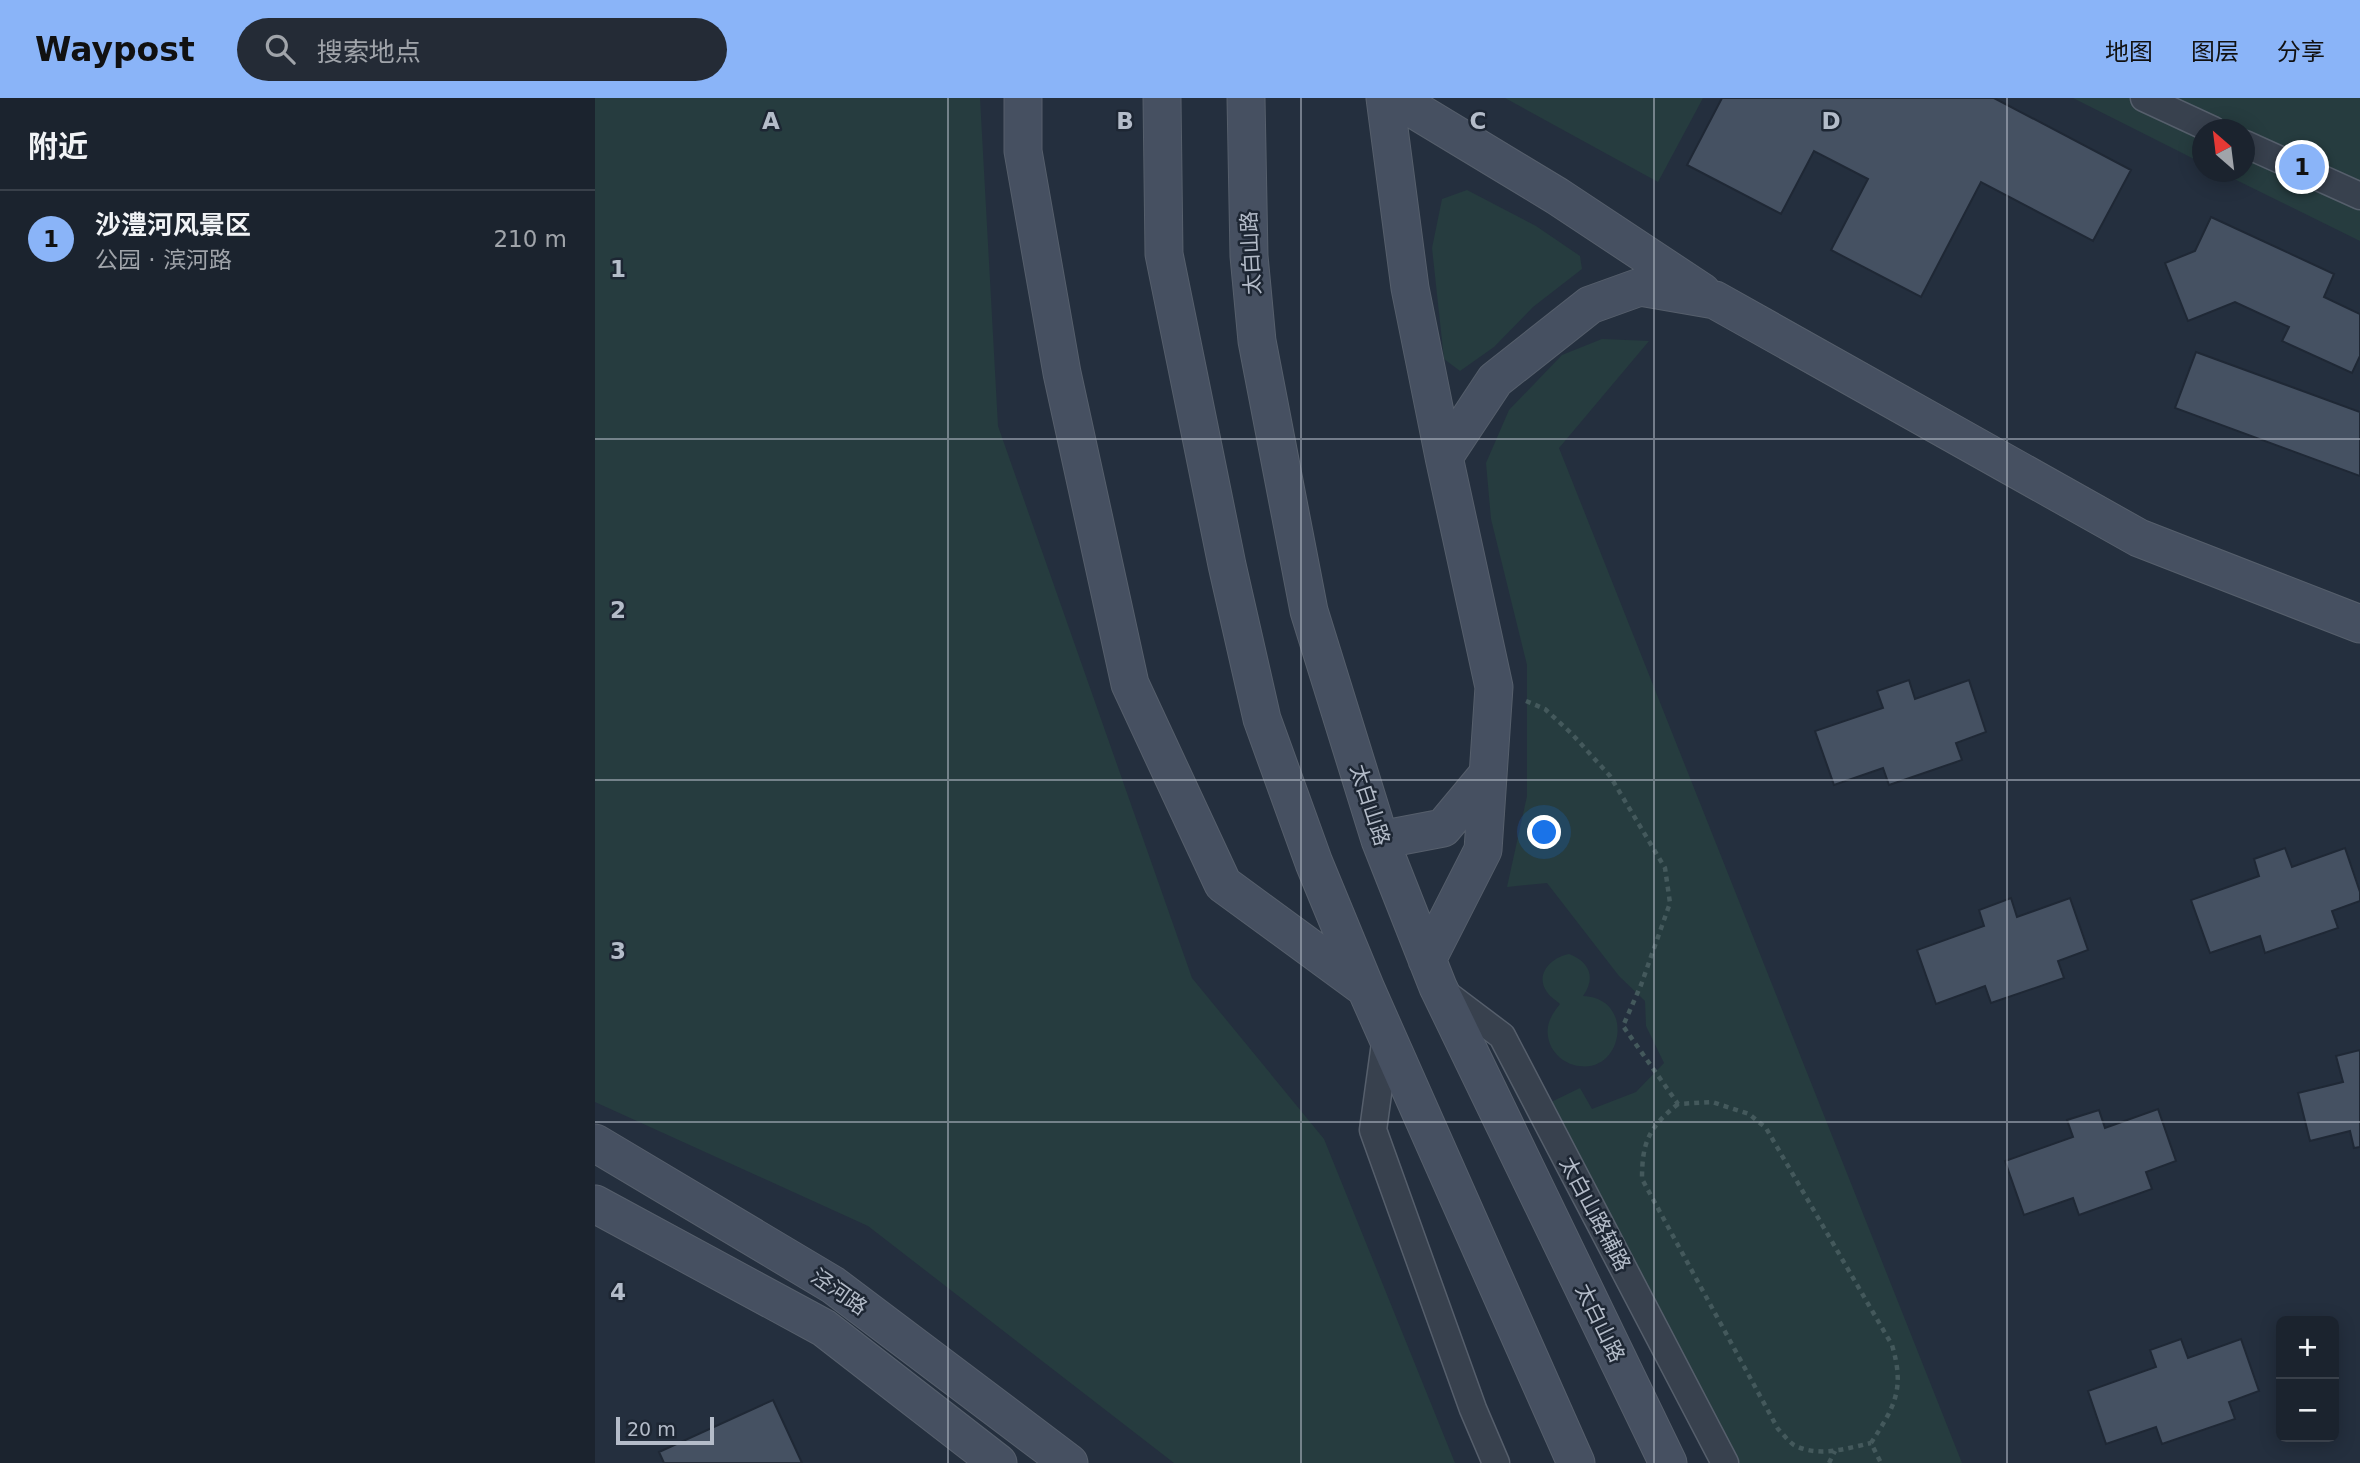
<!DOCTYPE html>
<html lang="zh">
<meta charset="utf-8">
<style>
:root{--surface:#1b232e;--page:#242b36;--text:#f1f3f6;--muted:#a0a4aa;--line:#39404a;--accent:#8ab4f8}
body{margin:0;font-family:"DejaVu Sans","Noto Sans SC",sans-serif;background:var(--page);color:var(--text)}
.controls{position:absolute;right:21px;bottom:21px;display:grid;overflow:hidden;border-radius:10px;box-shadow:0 4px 18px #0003}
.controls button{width:63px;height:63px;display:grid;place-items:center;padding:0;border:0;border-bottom:2px solid var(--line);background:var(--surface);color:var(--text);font:35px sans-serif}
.compass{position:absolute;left:1597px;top:21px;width:63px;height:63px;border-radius:50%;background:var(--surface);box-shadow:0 4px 18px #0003;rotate:332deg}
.scale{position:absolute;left:21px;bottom:18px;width:98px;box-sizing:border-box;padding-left:7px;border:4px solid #b4bcc9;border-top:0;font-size:19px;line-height:24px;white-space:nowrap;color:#b4bcc9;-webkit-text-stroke:5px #1d2633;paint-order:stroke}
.you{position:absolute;left:950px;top:735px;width:24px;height:24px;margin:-18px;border:5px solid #fff;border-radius:50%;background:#1a73e8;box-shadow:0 0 0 10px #1a73e833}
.badge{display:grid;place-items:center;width:46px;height:46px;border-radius:50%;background:var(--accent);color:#111;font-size:23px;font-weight:700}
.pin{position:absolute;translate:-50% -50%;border:4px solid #fff;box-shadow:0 2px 7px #0006}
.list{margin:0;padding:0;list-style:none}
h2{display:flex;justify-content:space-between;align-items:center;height:91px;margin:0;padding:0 28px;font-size:30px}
h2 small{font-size:23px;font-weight:400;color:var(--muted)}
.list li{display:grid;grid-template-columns:46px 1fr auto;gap:21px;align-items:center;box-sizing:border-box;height:98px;padding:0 28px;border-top:2px solid var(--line)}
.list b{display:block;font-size:26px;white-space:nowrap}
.list p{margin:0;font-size:23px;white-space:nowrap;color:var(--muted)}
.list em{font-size:23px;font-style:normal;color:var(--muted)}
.icon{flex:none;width:38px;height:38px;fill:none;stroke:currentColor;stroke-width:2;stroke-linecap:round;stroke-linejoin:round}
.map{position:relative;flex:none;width:1765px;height:1365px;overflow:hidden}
header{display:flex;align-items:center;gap:42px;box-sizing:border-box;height:98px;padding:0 35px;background:var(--accent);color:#111}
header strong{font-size:33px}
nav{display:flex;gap:38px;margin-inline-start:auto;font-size:24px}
.search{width:490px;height:63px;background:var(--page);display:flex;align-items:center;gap:18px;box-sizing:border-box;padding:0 24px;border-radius:38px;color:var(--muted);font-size:26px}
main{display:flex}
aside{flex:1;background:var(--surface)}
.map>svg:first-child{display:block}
.green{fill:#263c3f}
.building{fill:#455162;stroke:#1f2835;stroke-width:2}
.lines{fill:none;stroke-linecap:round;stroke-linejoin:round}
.street-casing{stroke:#565f6c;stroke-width:29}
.secondary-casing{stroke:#565f6c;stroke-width:39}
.path{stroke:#44595c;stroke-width:4.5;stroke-dasharray:5 5;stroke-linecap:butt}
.street{stroke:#38414e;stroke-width:26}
.secondary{stroke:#465061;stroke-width:37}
.grid{fill:none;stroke:#b4bcc9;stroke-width:2;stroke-opacity:0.55}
.labels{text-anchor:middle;stroke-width:5;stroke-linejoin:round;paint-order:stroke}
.street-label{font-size:21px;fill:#b4bcc9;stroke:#1d2633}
.grid-label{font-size:23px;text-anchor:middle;font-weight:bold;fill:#b4bcc9;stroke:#1d2633;stroke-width:5;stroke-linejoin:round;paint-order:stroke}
</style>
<header>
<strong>Waypost</strong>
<div class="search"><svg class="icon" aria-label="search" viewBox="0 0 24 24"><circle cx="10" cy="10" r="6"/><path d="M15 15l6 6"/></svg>搜索地点</div>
<nav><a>地图</a><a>图层</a><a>分享</a></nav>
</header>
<main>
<aside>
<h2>附近<small></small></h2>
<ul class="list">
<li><span class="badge">1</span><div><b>沙澧河风景区</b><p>公园 · 滨河路</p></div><em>210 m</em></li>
</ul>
</aside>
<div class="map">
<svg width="1765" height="1365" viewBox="0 0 1765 1365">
<rect width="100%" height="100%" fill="#242f3e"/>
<path class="green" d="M0,0H385L403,328L597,880L729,1041L860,1365H579L273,1128L0,1004Z
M910,0H1108L1063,84Z
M1478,0H1765V143L1625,74H1650V32H1608L1607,65Z
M872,92L941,128L985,158L987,171L938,209L899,249L865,273L849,261L837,150L847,101Z
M1007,241L1054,243L964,350L1367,1365H1136L952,1006L985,990L997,1011L1041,994L1069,965L1051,928L1050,903L1024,878L952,785L912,789L932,698V567L896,421L891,365L914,312L967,257Z
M974,856C995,864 1001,880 988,898C1042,900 1028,980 979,967C968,964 959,956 955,946C949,930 955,918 965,906C961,902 955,899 952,894C939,876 957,859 974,856Z"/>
<path class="building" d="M1127,0H1399L1536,72L1498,143L1386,84L1326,199L1236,152L1273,81L1219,53L1186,116L1092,67Z
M1616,119L1739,176L1729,199L1765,216V258L1757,275L1687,243L1694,229L1640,204L1593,223L1570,165L1600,153Z
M1601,254L1765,314V378L1580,310Z
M1314,582L1320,601L1374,582L1391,634L1361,645L1367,662L1294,687L1288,670L1239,687L1220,633L1288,610L1282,593Z
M1690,750L1697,769L1750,750L1765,794V803L1737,813L1743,830L1670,855L1665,838L1615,855L1596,802L1664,778L1659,761Z
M1416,800L1422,819L1475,800L1493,852L1463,863L1469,880L1396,905L1390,888L1341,906L1322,852L1389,828L1384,812Z
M1765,952V1049L1759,1050L1755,1033L1715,1043L1703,995L1748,984L1741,958Z
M1563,1011L1581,1063L1551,1074L1557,1091L1484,1117L1478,1100L1429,1117L1410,1063L1478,1039L1472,1022L1504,1012L1510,1030Z
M1586,1241L1593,1260L1646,1241L1664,1293L1634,1304L1640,1321L1567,1346L1561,1329L1511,1346L1493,1293L1561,1269L1555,1252Z
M178,1302L207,1365H69L64,1354Z"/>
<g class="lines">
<g class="street-casing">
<path id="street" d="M1549,0L1618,32
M1650,46L1765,98
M846,892L907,938L1130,1365
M791,938L778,1032L878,1311L901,1365"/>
</g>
<g class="secondary-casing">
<path id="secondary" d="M428,0V53L467,275L535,586L628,786L770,890
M567,0L569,156L632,467L667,621L719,765L771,891L981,1365
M651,0L654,158L662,243L714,513L785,742L843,889L1073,1365
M790,0L815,190L849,359
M800,0L962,98L1107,194
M785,742L848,730L893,676
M832,862L888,752L899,589L849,359L900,282L995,207L1045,189L1120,202L1544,440L1765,526
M0,1045L238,1187L474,1365
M0,1106L229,1230L403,1365"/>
</g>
<path class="path" d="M931,603L950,611L977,636L1015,678L1070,770L1075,805L1046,887L1028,928L1083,1006L1117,1004L1154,1016L1171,1030L1297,1247C1310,1291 1300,1308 1276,1345L1286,1365
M1083,1006C1054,1029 1047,1044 1047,1081L1183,1331C1188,1336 1194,1344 1199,1347C1223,1360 1253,1350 1276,1345
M1234,1365L1240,1353"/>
<use href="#street" class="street"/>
<use href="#secondary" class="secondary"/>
</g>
<path class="grid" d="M353,0V1365M706,0V1365M1059,0V1365M1412,0V1365M0,341H1765M0,682H1765M0,1024H1765"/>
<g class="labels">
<g class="street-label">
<text transform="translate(656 155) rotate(-93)" y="7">太白山路</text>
<text transform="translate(775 707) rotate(72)" y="7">太白山路</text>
<text transform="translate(1000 1116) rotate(62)" y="7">太白山路辅路</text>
<text transform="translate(244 1194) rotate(35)" y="7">泾河路</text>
<text transform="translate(1005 1225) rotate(64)" y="7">太白山路</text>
</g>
</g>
<g class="grid-label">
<text x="176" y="31">A</text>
<text x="530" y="31">B</text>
<text x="883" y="31">C</text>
<text x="1236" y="31">D</text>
<text x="23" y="179">1</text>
<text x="23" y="520">2</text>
<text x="23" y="861">3</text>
<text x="23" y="1202">4</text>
</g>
</svg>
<div class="controls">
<button>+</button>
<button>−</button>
</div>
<svg class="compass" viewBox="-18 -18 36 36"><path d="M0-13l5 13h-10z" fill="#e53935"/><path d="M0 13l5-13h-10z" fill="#a0a4aa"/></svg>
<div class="scale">20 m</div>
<div class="you"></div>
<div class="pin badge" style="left:1707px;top:69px">1</div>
</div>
</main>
